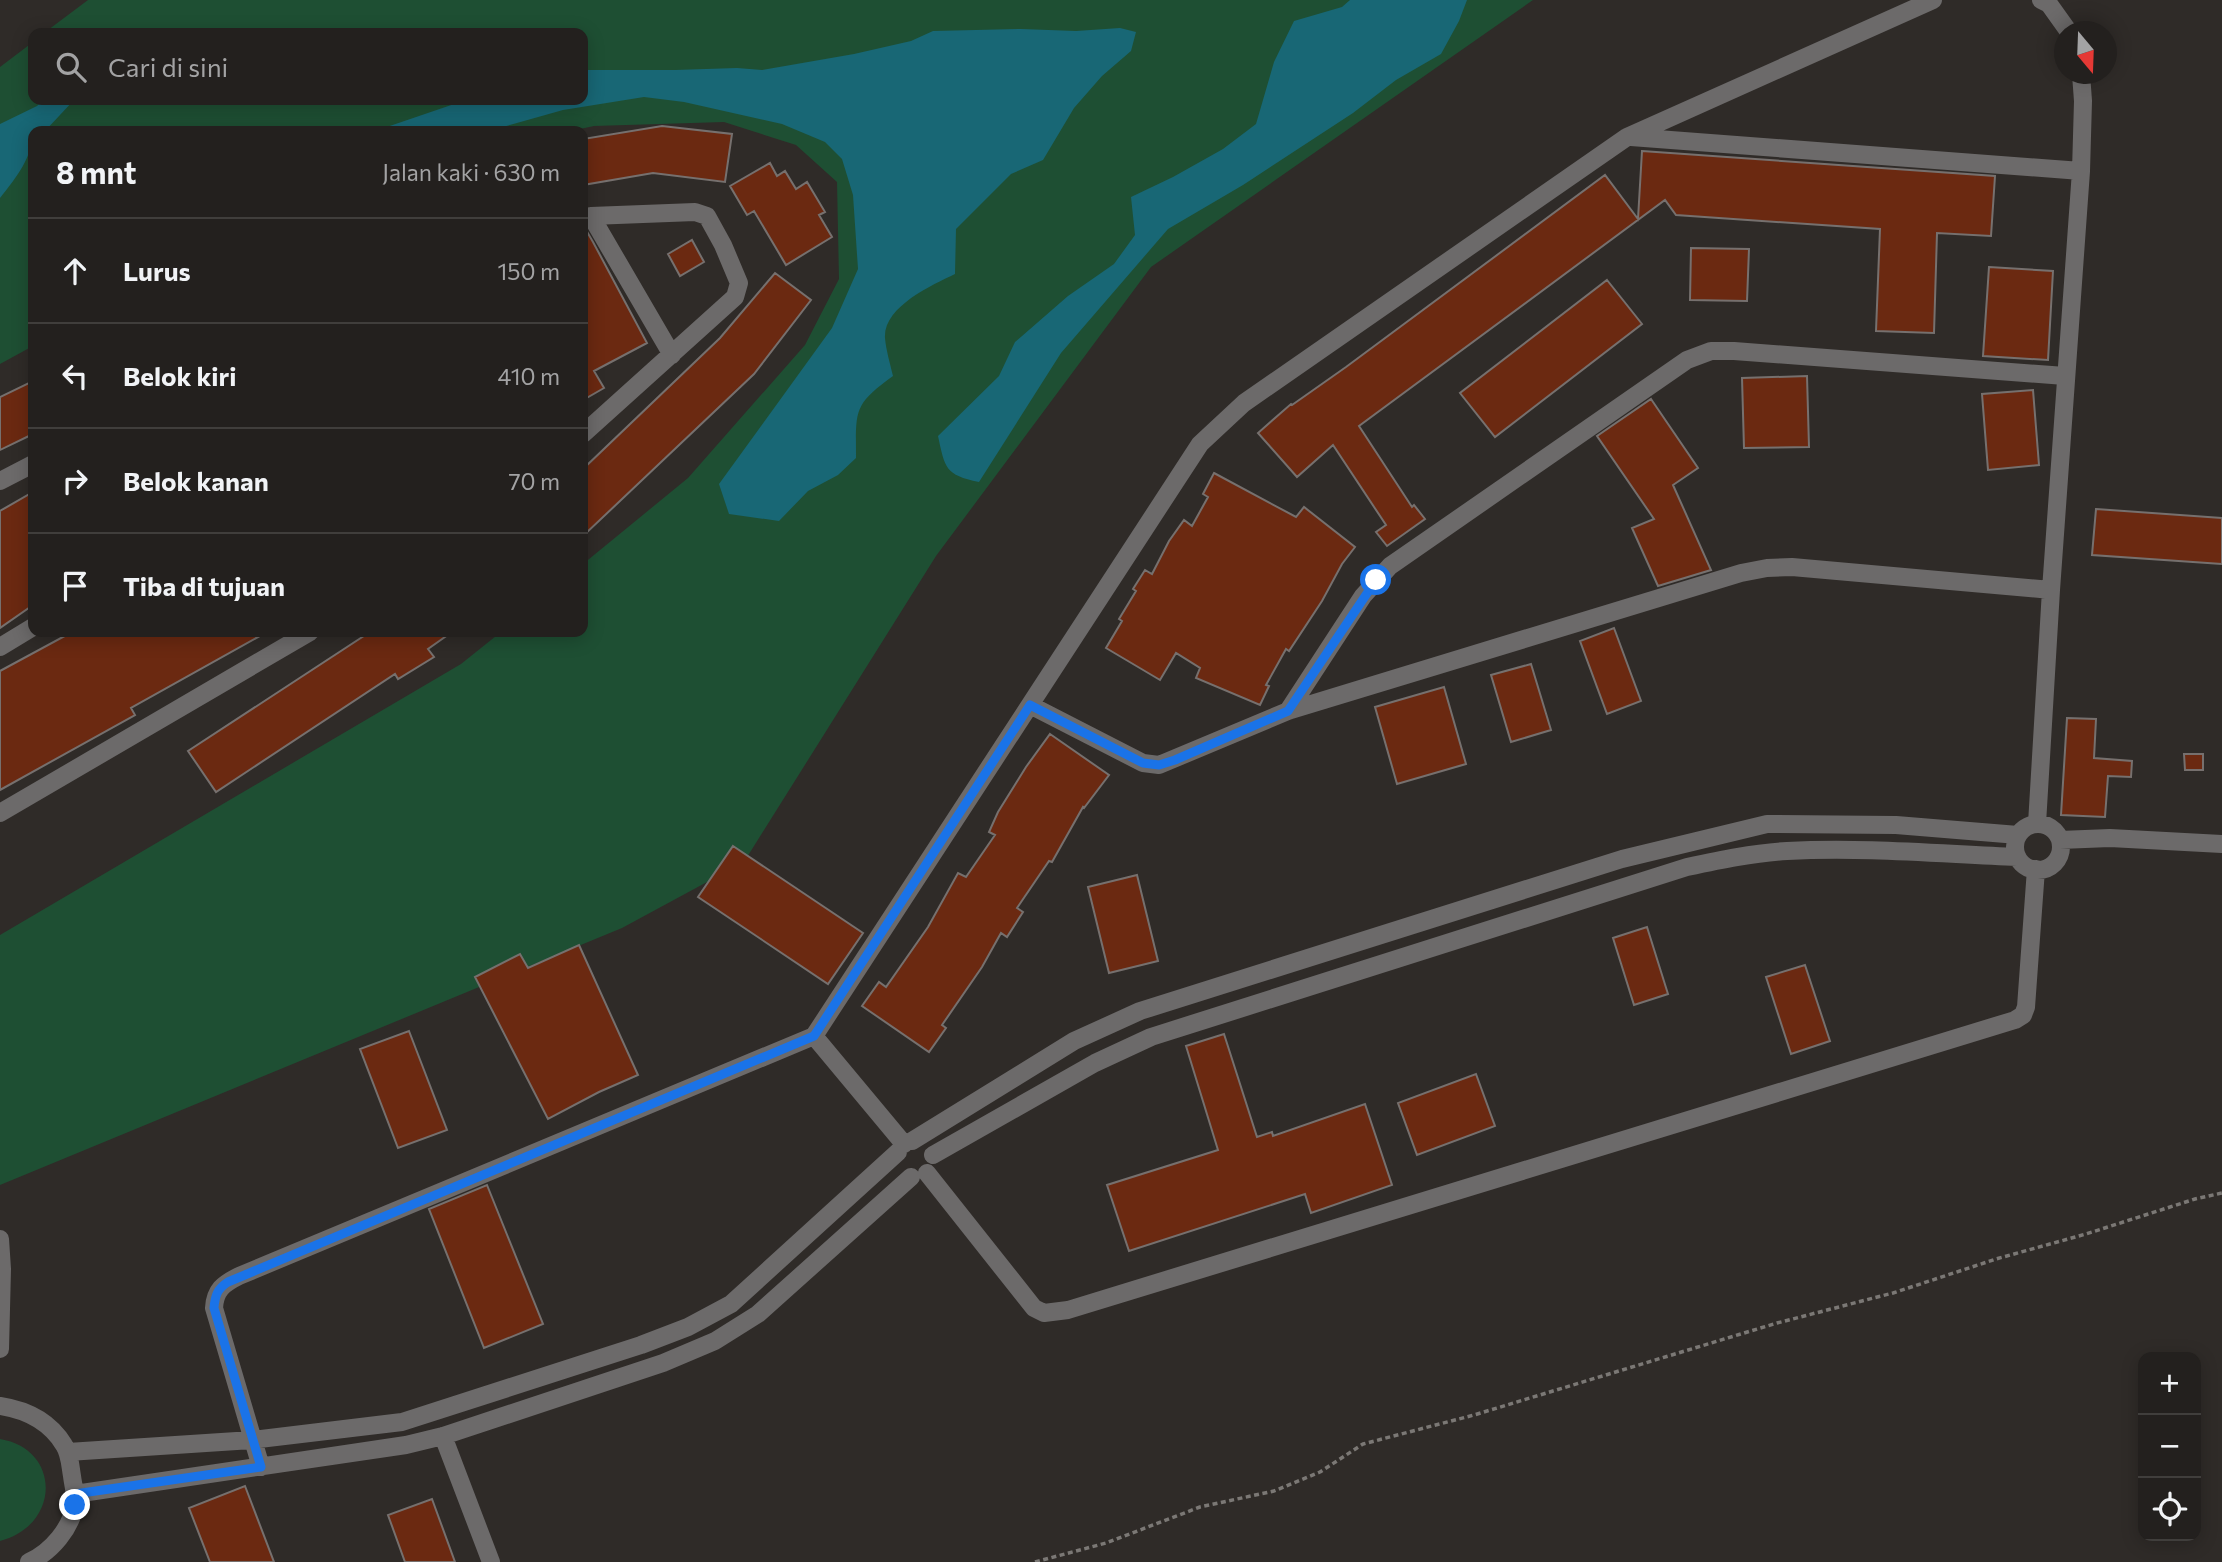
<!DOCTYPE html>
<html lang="id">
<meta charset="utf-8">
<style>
:root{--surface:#23201e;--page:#2b2827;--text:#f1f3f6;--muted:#a3a3a4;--line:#403e3c}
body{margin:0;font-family:Commissioner,sans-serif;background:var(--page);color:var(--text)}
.controls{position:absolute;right:21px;bottom:21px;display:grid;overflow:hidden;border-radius:14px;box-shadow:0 4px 18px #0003}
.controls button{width:63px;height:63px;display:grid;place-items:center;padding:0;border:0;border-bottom:2px solid var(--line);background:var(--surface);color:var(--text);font:35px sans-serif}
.compass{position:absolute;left:2054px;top:21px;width:63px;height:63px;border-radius:50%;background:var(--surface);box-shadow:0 4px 18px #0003;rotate:161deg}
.stop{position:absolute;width:21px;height:21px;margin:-16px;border:5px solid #1a73e8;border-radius:50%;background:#fff}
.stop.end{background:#1a73e8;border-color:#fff;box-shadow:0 2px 7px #0008}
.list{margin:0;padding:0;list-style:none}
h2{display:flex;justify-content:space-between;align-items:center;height:91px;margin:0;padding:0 28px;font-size:30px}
h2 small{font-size:23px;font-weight:400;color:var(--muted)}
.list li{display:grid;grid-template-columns:46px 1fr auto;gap:21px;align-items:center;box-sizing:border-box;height:105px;padding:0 28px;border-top:2px solid var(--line)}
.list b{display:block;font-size:26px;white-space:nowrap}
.list em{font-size:23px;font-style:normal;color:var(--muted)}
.icon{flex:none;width:38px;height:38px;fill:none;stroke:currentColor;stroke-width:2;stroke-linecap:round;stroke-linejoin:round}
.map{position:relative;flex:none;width:2222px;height:1562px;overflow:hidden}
.search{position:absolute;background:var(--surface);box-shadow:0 4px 18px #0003;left:28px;top:28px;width:560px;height:77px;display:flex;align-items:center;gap:18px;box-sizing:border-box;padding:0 24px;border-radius:14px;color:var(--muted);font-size:26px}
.panel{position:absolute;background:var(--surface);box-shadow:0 4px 18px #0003;left:28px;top:126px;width:560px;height:511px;border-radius:14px}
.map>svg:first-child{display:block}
.green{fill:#1e4f33}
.water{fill:#186775}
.building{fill:#6b2911;stroke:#76706e;stroke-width:2}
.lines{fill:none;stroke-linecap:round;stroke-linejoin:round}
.path{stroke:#7b7875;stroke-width:3.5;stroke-dasharray:5 3.5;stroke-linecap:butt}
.minor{stroke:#6c6a6a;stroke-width:18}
.route{stroke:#1a73e8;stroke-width:9}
</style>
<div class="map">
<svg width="2222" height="1562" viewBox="0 0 2222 1562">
<rect width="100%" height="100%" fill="#2f2b28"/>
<path class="green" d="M88,0H1533L1151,267L936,556L744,862L622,928L0,1185V935L461,664L501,632H583V564L688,478L805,345L839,279L837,182L796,145L724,122L594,126L571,131H33V346L0,364V67L33,42V100H583V33H44Z
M0,1439C61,1449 61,1525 0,1541Z"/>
<path class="water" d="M1350,0H1467L1459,21L1441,54L1396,80L1353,113L1243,185L1168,229L1061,353L979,482C945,475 945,468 938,436L999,376L1015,342L1068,296L1114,264L1135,235L1131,197L1173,177L1223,149L1256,124L1274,62L1294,21L1342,7Z
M1120,28L1136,32L1131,51L1102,76L1074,108L1043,160L1011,174L956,229L955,274C932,285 883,307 885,338C886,350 890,363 893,376C853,405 856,410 856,458L838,475L808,491L779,521L729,514L719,484L832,328L858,269L853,195L842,159L825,142L782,124L684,102L644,97L563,110L489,131H375L466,100H583V70H675L737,68L762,70L854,54L911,41L933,31L1021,29L1076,31Z
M43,100H74L45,131H33C33,157 16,178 0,198V124L37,106Z"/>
<path class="building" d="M662,126L732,134L725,182L653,173L583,185V139Z
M1642,151L1995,176L1991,236L1937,233L1934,333L1876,331L1880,229L1676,215L1665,200L1359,426L1412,507L1414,505L1425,519L1387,546L1376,532L1386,525L1333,445L1297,477L1258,433L1291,404L1292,405L1346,367L1605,175L1638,219Z
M770,163L777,176L785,171L796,189L807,182L825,212L819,215L832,237L786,265L754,211L747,215L730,186Z
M583,230H586L593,242L647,343L594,371L604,388L583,400Z
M692,240L704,262L680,276L668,254Z
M1691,248L1749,249L1747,301L1690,300Z
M1989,267L2053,271L2048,360L1983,356Z
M775,273L811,300L754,374L583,536V469L720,338Z
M1607,280L1642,324L1495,437L1460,393Z
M1807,376L1809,447L1744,448L1742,378Z
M33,381V434L0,450V397Z
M2033,390L2039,465L1988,470L1982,394Z
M1651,399L1698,468L1673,485L1711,570L1658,586L1632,528L1654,519L1597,436Z
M1214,473L1296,517L1304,507L1355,547L1342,564L1322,601L1289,651L1286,649L1266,685L1269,686L1260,705L1196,678L1200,668L1176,653L1160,680L1106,648L1122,621L1119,619L1136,591L1133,589L1145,570L1152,574L1169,541L1184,520L1192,526L1208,497L1203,494Z
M33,492V605L0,628V511Z
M2096,509L2222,518V564L2092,555Z
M1614,628L1641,701L1607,714L1580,641Z
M72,632H267L131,708L135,715L0,790V671Z
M370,632H452L428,649L434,657L398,679L395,674L216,792L188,751Z
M1531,664L1551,730L1511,742L1491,675Z
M1444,687L1466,764L1397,784L1375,707Z
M2067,718L2096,719L2094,758L2132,761L2131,777L2108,776L2105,817L2061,815Z
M1050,734L1109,775L1084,808L1083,807L1052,862L1049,861L1017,908L1023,912L1007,937L1001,933L982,967L942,1025L946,1028L929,1052L862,1006L879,982L886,987L928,927L958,873L966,877L995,835L989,832L998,812L1026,767Z
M2184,754H2203V770H2185Z
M733,846L863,933L828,984L698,897Z
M1137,875L1158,961L1109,973L1088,887Z
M1647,927L1668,994L1634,1005L1613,938Z
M579,945L638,1075L599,1092L548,1119L475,977L520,954L528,968Z
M1805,965L1830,1041L1791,1054L1766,977Z
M409,1031L447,1130L398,1148L360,1049Z
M1224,1034L1257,1137L1272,1132L1273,1136L1365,1104L1392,1185L1311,1213L1305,1194L1129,1251L1107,1185L1218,1150L1186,1046Z
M1476,1074L1495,1126L1417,1155L1398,1103Z
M487,1185L543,1324L484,1348L429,1209Z
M245,1486L274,1562H210L189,1508Z
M432,1499L455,1562H405L388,1515Z"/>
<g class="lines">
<path class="path" d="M1035,1562L1106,1543L1200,1507L1274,1491L1320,1472L1363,1444L1474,1415L1777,1323L1893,1293L1996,1259L2086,1234L2195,1199L2222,1193"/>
<path class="minor" d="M2041,0L2049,4L2069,32
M1631,137L2081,171
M591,216L672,355
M583,219L591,216L695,212L707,216L723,245L739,283L735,297L583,434
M0,481L33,464
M0,647L33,627
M1030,705L1143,763L1159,765L1288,711L1741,573L1767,568L1792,567L2051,590
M1288,711L1363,596L1390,566L1687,360L1711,351H1734L2065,376
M0,813L310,632
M2037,824L2051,590L2081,171L2083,101L2081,74
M2015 847a23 23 0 1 1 46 0a23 23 0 1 1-46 0Z
M2060,840L2110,838L2222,844
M814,1036L904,1144
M912,1141L1074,1041L1140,1011L1622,859L1767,824L1896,825L2018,835
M933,1155L1095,1063L1151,1037L1687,867C1720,860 1753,853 1787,851C1864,847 1941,854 2017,857
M927,1173L1034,1308L1044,1313L1068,1310L2015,1020L2023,1015L2026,1007L2036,869
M0,1239L2,1269L0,1349
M0,1406C26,1410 50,1422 64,1445C70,1454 70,1465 72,1476C73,1485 76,1494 75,1503C72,1528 51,1552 29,1562
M443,1436L491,1562
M68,1452L252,1440L402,1422L641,1345L688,1327L731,1304L898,1152
M261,1467L214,1308C215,1290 223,1284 239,1276L814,1036L1200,444L1244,403L1627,137L1933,0
M75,1494L406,1445L443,1436L663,1363L715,1341L758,1314L911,1177"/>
</g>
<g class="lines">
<path class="route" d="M75,1505V1494L261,1467L214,1308C215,1296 217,1289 228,1282L814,1036L1030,705L1143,763L1159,765L1175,760L1288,711L1376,580"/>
</g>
</svg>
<div class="controls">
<button>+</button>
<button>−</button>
<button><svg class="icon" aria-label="locate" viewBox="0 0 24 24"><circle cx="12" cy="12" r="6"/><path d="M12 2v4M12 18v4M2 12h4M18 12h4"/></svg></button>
</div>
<svg class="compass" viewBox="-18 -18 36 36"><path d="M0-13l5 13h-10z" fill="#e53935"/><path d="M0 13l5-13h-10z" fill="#a3a3a4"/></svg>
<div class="stop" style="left:1376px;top:580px"></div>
<div class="stop end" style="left:75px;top:1505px"></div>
<div class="search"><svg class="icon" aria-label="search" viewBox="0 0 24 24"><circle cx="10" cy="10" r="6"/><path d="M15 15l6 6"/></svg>Cari di sini</div>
<section class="panel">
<h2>8 mnt<small>Jalan kaki · 630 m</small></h2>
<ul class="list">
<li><svg class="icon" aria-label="ahead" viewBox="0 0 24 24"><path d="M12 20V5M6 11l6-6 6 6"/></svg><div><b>Lurus</b></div><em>150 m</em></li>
<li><svg class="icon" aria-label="left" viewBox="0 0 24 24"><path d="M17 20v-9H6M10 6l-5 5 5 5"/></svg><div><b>Belok kiri</b></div><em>410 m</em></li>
<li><svg class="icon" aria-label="right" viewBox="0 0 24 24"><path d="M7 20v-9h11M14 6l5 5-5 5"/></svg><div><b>Belok kanan</b></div><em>70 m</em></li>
<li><svg class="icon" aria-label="arrive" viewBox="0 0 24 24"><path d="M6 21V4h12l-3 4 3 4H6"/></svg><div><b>Tiba di tujuan</b></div></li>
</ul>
</section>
</div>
